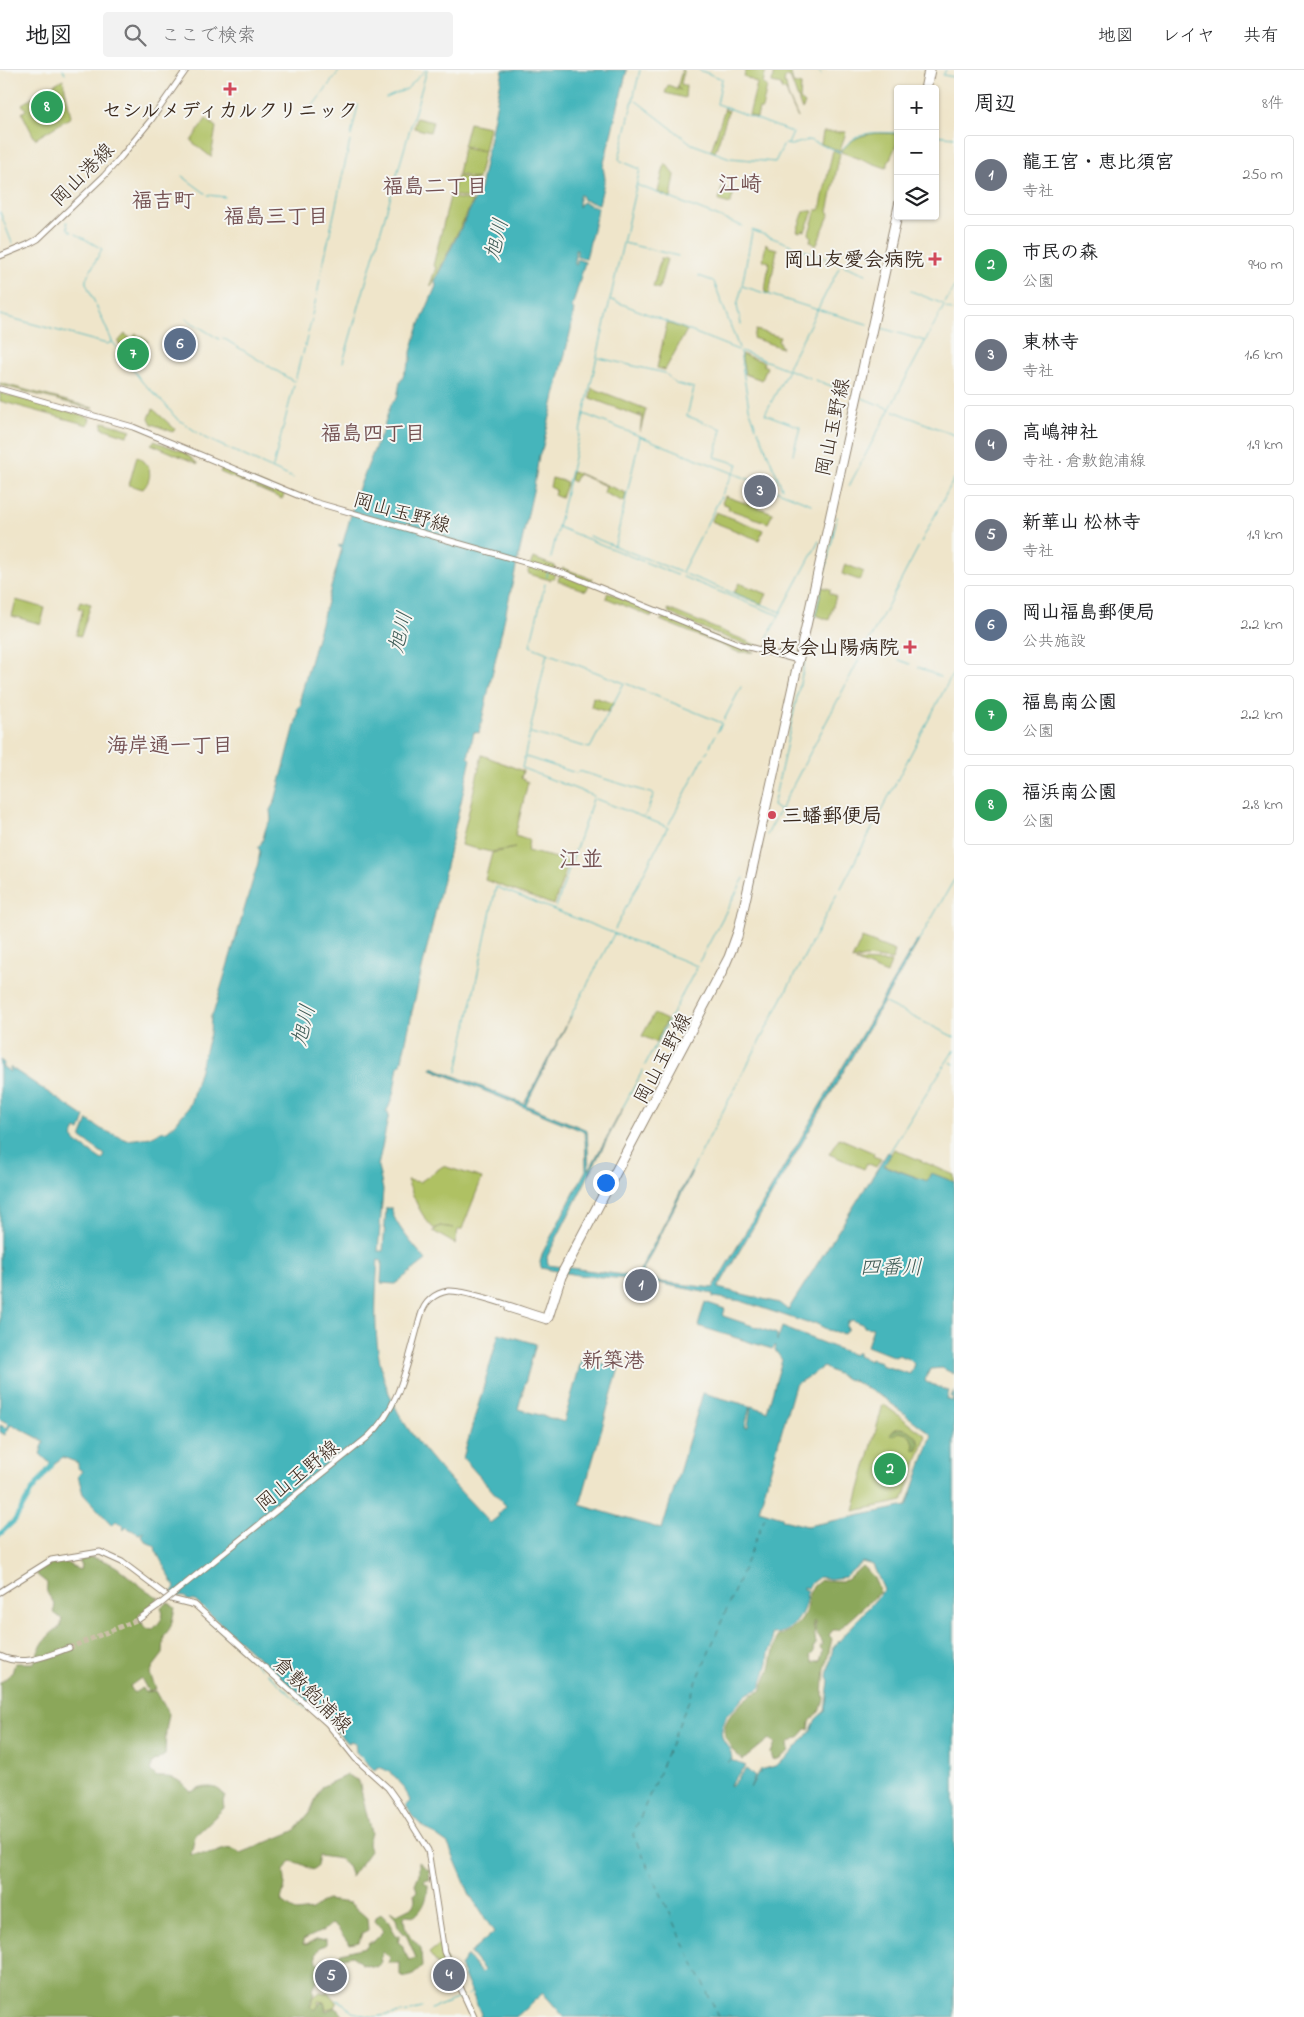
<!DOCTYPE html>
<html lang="ja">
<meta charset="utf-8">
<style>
:root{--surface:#fff;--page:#f2f2f2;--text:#202124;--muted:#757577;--line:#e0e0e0;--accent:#111827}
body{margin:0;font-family:"Indie Flower","Klee One",sans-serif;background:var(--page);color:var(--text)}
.controls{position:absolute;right:15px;top:15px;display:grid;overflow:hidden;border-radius:5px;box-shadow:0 1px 4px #0004}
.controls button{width:45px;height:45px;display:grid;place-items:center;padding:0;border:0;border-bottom:1px solid var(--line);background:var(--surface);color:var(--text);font:25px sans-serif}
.you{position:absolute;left:605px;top:1112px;width:18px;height:18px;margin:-12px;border:4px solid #fff;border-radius:50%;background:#1a73e8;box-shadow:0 0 0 8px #1a73e833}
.badge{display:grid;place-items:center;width:32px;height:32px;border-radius:50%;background:var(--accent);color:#fff;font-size:16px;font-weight:700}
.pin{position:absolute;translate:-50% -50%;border:2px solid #fff;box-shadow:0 1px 5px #0006}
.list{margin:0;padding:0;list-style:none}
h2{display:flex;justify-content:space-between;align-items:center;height:65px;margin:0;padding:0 20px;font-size:21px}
h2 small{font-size:16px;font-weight:400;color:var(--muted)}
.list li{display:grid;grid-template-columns:32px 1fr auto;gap:15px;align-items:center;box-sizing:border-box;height:80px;margin:0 10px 10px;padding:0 10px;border:1px solid var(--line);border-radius:5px}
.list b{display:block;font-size:19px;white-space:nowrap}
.list p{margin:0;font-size:16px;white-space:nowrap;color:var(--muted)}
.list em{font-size:16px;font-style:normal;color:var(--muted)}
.icon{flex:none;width:28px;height:28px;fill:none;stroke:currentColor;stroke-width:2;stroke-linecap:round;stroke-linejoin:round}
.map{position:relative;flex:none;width:954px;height:1947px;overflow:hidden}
header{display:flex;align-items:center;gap:30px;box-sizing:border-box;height:70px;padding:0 25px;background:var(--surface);border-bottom:1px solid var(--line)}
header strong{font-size:24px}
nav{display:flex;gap:28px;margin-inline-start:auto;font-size:18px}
.search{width:350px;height:45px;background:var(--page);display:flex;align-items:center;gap:12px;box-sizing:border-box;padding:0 18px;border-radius:5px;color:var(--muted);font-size:19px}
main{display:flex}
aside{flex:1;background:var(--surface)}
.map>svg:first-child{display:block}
.green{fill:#afc164;stroke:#757641}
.forest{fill:#8ba75a;stroke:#63683c;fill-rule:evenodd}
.water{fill:#45b5bb;stroke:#40706c;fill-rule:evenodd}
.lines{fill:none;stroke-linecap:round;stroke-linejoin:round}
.stream{stroke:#45b5bb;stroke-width:1}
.river{stroke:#45b5bb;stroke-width:5}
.ferry{stroke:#3e5b55;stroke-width:1;stroke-dasharray:6 5;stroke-linecap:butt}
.primary-tunnel{stroke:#cbc0a8;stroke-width:5;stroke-dasharray:5 2.5;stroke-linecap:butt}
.primary-casing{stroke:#958874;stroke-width:7}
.primary{stroke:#fff;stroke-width:5}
.primary-bridge-casing{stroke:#958874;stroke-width:7;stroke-linecap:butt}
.primary-bridge{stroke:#fff;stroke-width:5}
.poi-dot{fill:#d1495b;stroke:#f6f6f2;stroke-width:2}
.labels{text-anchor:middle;stroke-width:4;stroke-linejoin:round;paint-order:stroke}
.poi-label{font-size:20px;font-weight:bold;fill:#3b2a1e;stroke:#f6f6f2;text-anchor:end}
.street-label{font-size:20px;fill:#3b2a1e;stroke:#f6f6f2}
.neighbourhood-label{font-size:21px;font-weight:bold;fill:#735051;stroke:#f6f6f2}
.water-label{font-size:21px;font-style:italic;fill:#3e5b55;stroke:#f6f6f2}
.quarter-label{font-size:22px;font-weight:bold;fill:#735051;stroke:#f6f6f2}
</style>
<header>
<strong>地図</strong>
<div class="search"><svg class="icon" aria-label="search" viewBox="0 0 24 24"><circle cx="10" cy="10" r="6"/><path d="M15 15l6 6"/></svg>ここで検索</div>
<nav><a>地図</a><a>レイヤ</a><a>共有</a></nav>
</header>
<main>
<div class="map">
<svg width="954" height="1947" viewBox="0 0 954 1947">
<rect width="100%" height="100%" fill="#f6f6f2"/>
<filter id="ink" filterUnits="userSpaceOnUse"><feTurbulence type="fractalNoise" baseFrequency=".02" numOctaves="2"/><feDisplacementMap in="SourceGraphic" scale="10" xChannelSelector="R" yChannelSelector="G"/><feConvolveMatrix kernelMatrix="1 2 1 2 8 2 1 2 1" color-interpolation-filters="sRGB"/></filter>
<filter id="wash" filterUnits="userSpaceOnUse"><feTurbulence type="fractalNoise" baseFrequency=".0096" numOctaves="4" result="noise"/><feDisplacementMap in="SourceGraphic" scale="20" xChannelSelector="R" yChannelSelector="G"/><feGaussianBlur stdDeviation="1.12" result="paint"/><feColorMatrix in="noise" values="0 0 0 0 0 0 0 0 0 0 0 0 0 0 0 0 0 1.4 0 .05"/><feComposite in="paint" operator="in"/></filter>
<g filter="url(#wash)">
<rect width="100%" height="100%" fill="#efe5ca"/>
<path class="green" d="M682,0H684L681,14L686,16L685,28L665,23L668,15L681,20L677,18Z
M746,0H766L763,14L767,16L762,39H759L757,48L749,45L757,13L744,6Z
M774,0L791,3L793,13L801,15L800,30L805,34L802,40L790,7L787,6L785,8L784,14H786L788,26L798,48L785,19L782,20L781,15L772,13Z
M63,9L71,47L35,69L22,43L26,40L22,34Z
M725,38L726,41L729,40L715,82L711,81Z
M416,48L433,52L430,62L414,58Z
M206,49L216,57L211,87L191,71Z
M469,53L489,57L484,81L463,76Z
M823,62H846L840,81L821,74Z
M877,63L898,64V71L886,98L841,82C851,68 861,65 877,63Z
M463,78L484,82L478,109L458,104Z
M833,80L840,83L828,142L830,143L816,176L810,171L811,167L809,163L816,140H820Z
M665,93L675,105L671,128L658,122Z
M457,106L477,110L471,129L453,125Z
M722,117L734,123L730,134L719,131Z
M450,127L473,131L432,215H430L436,197L433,196Z
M804,141H813L805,161L802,160L800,162L797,161Z
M766,173L769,177L777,179L769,224L765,222L769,192L763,190Z
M661,188L667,189L659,219L653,217Z
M667,253L687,260L665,300L657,298Z
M756,260L780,267L778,270L782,278L753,268Z
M125,264L132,270L136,264L148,271L134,296L118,272Z
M741,284L764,292L763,295L767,297L762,310L745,304Z
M0,313L93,338L92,339L0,315Z
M592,318L646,339L640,362L642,345L638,344L641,347L590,328Z
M0,323L85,346L90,348L88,355L0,331Z
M153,339L175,359L173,362L152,354L149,348Z
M103,352L131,360L127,366L102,358Z
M154,371L184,382L198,394L151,374Z
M137,386C151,394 154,407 143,419L129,415Z
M222,398L285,423L282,429L220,402Z
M572,401L626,423L624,432L604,423L606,416L578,404L574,412L570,410Z
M552,408L567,412L561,428L554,425L556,420L550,417Z
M725,426L773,443L768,453L728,439L729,436L722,433Z
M716,442L763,460L759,470L711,451Z
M533,488L555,496L554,508L550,510L529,504L528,501Z
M845,494L864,502L859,510L842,504Z
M563,498L592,509L586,521L558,511L561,500Z
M739,513L767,524L762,534L734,523Z
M822,517L830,519V523L836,526L829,550L816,545Z
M608,522L648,540L653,543L652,547L606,528Z
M16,530L45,538L41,554L12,546Z
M80,531L91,534L81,566L76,565L83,539L78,538Z
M668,539L771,581C735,573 702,558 669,543Z
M664,548H668L754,582H738L660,550Z
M593,627L613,633L608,642L591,637Z
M482,685L523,701L521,708L528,712L515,766L529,770L527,781L569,791L554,835L485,810L492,783L515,778L491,782L461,775Z
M862,868L895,881L892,890L865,887L852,890Z
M855,891L891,892L887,904Z
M654,944L667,950L656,972L642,966Z
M839,1068L874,1083L873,1086L881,1089L876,1097L867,1093L864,1099L829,1084Z
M894,1079L954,1105V1112L931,1103L927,1111L884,1095Z
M443,1096L482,1108L462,1159L458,1160L455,1174L433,1161L440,1156L454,1158L440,1156L434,1159C420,1145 414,1128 407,1110L420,1112Z
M883,1334L926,1366L903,1431L854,1441Z
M440,1874L448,1894L442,1900L429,1883Z
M328,1921L337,1932L334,1937L326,1939L324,1932L318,1931L319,1937L314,1940L310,1935L313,1933V1928L320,1922L326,1923Z"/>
<path class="forest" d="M898,1358C908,1358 917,1364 920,1374L917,1380L913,1379L914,1373L908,1364L899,1362L893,1366L890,1365L894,1360Z
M89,1487C119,1493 120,1501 142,1517C147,1521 153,1524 159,1528L138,1546L145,1558L153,1559C159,1553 166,1547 161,1537L168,1532L175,1538L171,1556L164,1567L163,1584L153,1597L150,1604L156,1619L148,1621L141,1608L130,1616L134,1623L142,1618L144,1622L156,1621L169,1644L166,1661L165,1685L153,1693L150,1700L157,1707C175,1706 178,1709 191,1722C203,1716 218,1713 225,1727L223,1731L224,1738L195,1766L191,1785C197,1783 200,1784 206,1784C222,1783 225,1773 241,1783L294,1761L310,1742L321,1717L347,1705L359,1711L371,1763L368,1773L370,1781L351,1807L347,1796L341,1789L319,1786L317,1795L313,1800L301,1794L291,1791C279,1805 286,1801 285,1814C285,1819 282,1826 281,1831L296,1842L312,1840L326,1830L350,1833L367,1848L368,1860L362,1863L359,1872L350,1874C344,1868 339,1858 332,1854L322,1861L303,1870V1874L306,1875L316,1870L326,1869V1875L320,1877L316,1884L317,1892L326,1897L312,1919L315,1923L310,1936L315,1940L321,1932L324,1933L326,1941L335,1937L339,1940L344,1947H0V1613L12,1603L15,1593H34C39,1577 46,1565 60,1557L62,1549L53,1542C58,1533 50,1530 47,1522C46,1520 47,1516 47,1513L37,1505L36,1501C43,1497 54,1488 63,1491C68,1492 73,1498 80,1500L81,1494L79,1491Z
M862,1496L873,1506L880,1522L838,1560H833L829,1565L832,1569L825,1598L823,1624L824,1629L820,1641L814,1646L810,1652L809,1659H806L800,1666L788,1673L789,1681L780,1688L773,1690L771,1683L775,1673L769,1669L743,1690L732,1680L725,1666V1655L729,1647L744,1630L751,1625L761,1621L770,1598L777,1567C784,1563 792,1560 798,1554C809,1543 805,1533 810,1521C812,1516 818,1513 821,1510L841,1511L847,1510ZM813,1552H815V1561L822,1573L820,1578L823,1581L820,1591H816L813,1593L810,1586L814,1582L813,1578L816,1574Z
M419,1792L427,1799H429L430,1810L426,1809L424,1812L428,1815C428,1828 424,1838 415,1846L406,1845L404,1847L405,1856L410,1866L421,1878L422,1897L413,1905L406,1907L400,1905V1893H389L390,1887L383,1882L381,1888L382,1892L376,1897L362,1894L352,1886L343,1888L338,1887L341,1883L366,1877L369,1872H373L384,1861L375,1851L376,1847L381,1844L388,1851L396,1865L400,1866L398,1872L403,1876L404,1881L409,1890L416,1888L407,1867L398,1857L396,1848L390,1841L391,1840L397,1844L413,1836L415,1830L414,1824L417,1821L415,1814L419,1804Z"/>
<path class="water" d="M503,0H627L603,97L605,108L599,134L583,130L581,125H579V137L582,132L598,138L586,189L577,187V180H575V195L577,194V189L585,192L572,238L574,239L571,259L542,380L539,385L534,417L479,663L474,662L468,687L471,689L412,942H410L412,943L401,994L398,996C395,1013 394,1029 386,1042L389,1044L378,1096L383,1120L378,1181H383L386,1138H392C391,1151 417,1179 426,1190L395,1214L381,1213L382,1191L378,1190C375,1234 372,1281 389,1323C407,1370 456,1415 490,1453L499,1446L498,1444L506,1436L463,1388L499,1263L536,1274L518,1339L564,1352L582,1288L619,1298L580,1435L662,1459L703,1323L750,1336L745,1357H748L751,1336L767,1341L782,1290L775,1280L776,1275L772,1279L698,1256L705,1232L725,1239L723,1246L777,1264V1271L782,1257L854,1285L856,1283H858V1286L870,1291L871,1289L881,1292V1295L910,1304L914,1294L909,1289L899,1285L895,1287L867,1276L873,1258L864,1257V1255L852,1250L848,1252L846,1257L848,1258L844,1264L828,1260L815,1253H807L741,1231L713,1227V1224L648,1211H633L628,1209L577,1205L541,1198L540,1192L543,1182L586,1100L585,1062L431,999L432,997L524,1034L571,946L526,1035L587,1060L589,1100L623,1038L547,1187L548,1195L631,1206L639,1203L691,1101L692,1102L642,1202L661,1212L713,1218L917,870L919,871L718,1218L779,1233L788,1240L888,1082L891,1084L884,1096L927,1111L931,1103L954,1112V1304L942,1298L930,1299L925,1310L926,1312L949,1321L947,1329L952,1331L953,1329L951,1327L954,1320V1947H564L543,1923L516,1947H480L481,1944L460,1896L467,1886L481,1903L484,1900L470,1883L494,1862L470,1825L448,1774L421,1755L412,1746L406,1735L410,1731C404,1715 395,1703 379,1697L374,1700L356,1682L355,1673L351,1671L347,1673L328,1651L195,1531L187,1530L185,1527L174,1526L172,1522L175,1517L156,1481L155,1476L146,1472L141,1465L144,1461L139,1464L126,1457L124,1460L123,1459L124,1456L116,1451L112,1455L83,1424L78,1406L82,1401L78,1398V1393L63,1387L52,1395L40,1384L44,1371L11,1354L5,1365L0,1362V1355L6,1358L9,1354L0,1349V990L4,993L2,996L10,1002V997L85,1047L80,1061L76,1059L72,1067L76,1072L102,1090L105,1085L81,1068L88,1050L101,1059L127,1070L151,1067L160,1062L167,1061L175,1054L188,1038L191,1031L210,963L211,946L214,941L258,793L260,781L258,777C265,772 263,757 271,750L270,740L275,731L298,644L297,638L301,635V625L342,478L339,477V475L342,476L358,420L379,368L384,360L385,352L391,334L397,328L400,312L411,289V282L417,261L436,216L435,211L480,119ZM823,1297L849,1310L850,1309L884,1328L932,1365L907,1436L807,1456L783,1450L782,1447L759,1440L795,1315ZM862,1492L873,1495L884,1520L833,1578L827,1606L829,1611L825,1641L816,1649L811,1660L788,1687L775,1696L760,1700L761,1703L759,1702L750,1718L755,1706L746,1699L731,1717L730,1715L746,1696L731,1690L728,1692L732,1689C731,1677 724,1675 722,1667C720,1659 725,1651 727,1644C736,1640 740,1628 749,1623C753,1621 757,1621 761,1617L768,1592L769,1583L772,1576V1564C794,1565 807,1540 807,1520L803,1519V1517L808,1518L810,1514L819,1507L830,1509L845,1507Z"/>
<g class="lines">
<path class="stream" d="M63,0L65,3
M699,0L720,8
M818,0L821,4
M946,0L943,5L954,7
M722,9L717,34L791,62
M386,28L407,19L425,0
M635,30L692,74L730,88L775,92L784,74L791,75L809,70L840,82C858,60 872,62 898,63
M312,37L340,0
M935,65L954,67
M351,66L358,35
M788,74L793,63
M182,106L205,123
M637,115L742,156
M208,125L225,127
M0,142L12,173
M67,152L68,159L72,162
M752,160L866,204
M752,162L742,216L818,240
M76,164L102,179L86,209V213L112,271L143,313L165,334L175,347L205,368L293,408
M624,173L678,186
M321,204L350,71
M699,206L713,211
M714,212L739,278
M911,221L943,234
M317,225L320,209
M612,230L738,280
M945,233L954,217
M946,238L954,241
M820,240L867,254
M0,245L107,274L112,272
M312,245L316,229
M186,249L219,269
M741,254L737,236L742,217
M878,257L925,271
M308,263L312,249
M223,268L293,311
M741,281L810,308
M740,282L749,338L756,357
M303,284L307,267
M599,288L665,303L676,314L694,318L687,346L722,359L715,387L738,394L735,400
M343,292L427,0
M788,297L839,198
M788,300L765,344L800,357L793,384
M815,310L848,322
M295,311L301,287
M862,328L890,339
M894,341L954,365
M584,344L811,434
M758,360L782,418
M273,397L294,315
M849,416L944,236
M558,457L677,505
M589,466L781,542
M921,472L954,409
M615,475L640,367
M551,488L640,99L621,91L619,89L640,0
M682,502L733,403
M547,507L548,500
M683,507L778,545
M545,514L530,576L547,583L522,698L594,726L556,837
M815,547L837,447
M767,568L819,471
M867,575L919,476
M547,583L624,613
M899,590L910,594
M918,597L940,607
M627,614L722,653
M724,650L741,617
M717,662L722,654
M531,663L550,668
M552,668L590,678L624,613
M710,676L715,666
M706,683L708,680
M526,687L576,703
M579,701L654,724L645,746
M596,729L668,757
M779,740L773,736L805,591
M669,754L704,687
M767,765L864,580
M841,818L954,601
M615,859L667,758
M918,872L954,810
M699,892L744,808
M885,933L954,967
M570,947L614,864
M950,992L954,994
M645,995L697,897
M457,1002L496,817L697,896
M623,1037L643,1000
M889,1083L954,980
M691,1102L837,824
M207,1549L262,1599
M267,1603L307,1640
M467,1925L471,1923
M337,1930L345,1934L352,1942L374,1947
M439,1936L462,1927
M431,1939L437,1936
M410,1941L422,1938
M387,1945L408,1942
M375,1947L386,1945"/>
<path class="river" d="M30,1423L52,1395
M0,1464L15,1450L29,1426"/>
<path class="ferry" d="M719,1947L633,1765L767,1442"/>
</g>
</g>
<g filter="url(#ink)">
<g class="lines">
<path class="primary-tunnel" d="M69,1578L139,1549"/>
<g class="primary-casing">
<path id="primary" d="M923,19L927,0
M928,19L932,0
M0,186L27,175L38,169L104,106L121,87L151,50L186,0
M0,319L133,357L314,432L566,504L741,575L798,590
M508,1239L547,1251L550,1248L563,1207L723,904L739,867L899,146
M421,1245C424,1232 435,1223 448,1221C466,1219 525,1241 545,1247L558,1207L727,887L737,859L748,811L898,131
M0,1522L51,1490L100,1482L122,1492L171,1529L195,1535L328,1654L356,1689L388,1718L398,1732L428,1780L444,1882L474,1947
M139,1549L159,1535
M0,1586C24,1597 46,1586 69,1578"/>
</g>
<use href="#primary" class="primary"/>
<g class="primary-bridge-casing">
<path id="primary-bridge" d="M159,1535L368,1367C402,1336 408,1288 421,1245"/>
</g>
<use href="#primary-bridge" class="primary-bridge"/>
</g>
</g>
<g class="poi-dot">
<path d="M227.5 11.5h5v5h5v5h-5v5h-5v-5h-5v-5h5z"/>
<path d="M932.5 181.5h5v5h5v5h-5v5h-5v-5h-5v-5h5z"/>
<path d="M907.5 569.5h5v5h5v5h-5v5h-5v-5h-5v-5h5z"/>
<circle cx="772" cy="745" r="5"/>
</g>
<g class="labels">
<g class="poi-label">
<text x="230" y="47" text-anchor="middle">セシルメディカルクリニック</text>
<text x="924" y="196">岡山友愛会病院</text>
<text x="899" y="584">良友会山陽病院</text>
<text x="782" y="752" text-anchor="start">三蟠郵便局</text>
</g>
<g class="street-label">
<text transform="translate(82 104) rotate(-45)" y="7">岡山港線</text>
<text transform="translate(832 357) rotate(-78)" y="7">岡山玉野線</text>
<text transform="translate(402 442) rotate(16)" y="7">岡山玉野線</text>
<text transform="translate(662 988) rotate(-62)" y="7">岡山玉野線</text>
<text transform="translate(297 1405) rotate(-39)" y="7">岡山玉野線</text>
<text transform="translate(313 1624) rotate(44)" y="7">倉敷飽浦線</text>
</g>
<g class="neighbourhood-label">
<text x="435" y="123">福島二丁目</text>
<text x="163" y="137">福吉町</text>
<text x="276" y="153">福島三丁目</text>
<text x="373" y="370">福島四丁目</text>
<text x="170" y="682">海岸通一丁目</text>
<text x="613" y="1297">新築港</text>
</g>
<g class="water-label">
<text transform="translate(496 169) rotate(-76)" y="7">旭川</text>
<text transform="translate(400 562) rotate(-76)" y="7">旭川</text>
<text transform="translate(303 955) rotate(-76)" y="7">旭川</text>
<text x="891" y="1204">四番川</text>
</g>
<g class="quarter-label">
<text x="740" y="121">江崎</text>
<text x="581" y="796">江並</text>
</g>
</g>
</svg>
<div class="controls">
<button>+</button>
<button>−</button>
<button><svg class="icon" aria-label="layers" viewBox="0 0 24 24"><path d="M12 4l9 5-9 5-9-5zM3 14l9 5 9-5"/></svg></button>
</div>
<div class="you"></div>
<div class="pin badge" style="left:641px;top:1215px;background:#6b7280">1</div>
<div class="pin badge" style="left:890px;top:1399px;background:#2e9e5b">2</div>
<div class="pin badge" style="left:760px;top:421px;background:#6b7280">3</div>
<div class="pin badge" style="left:449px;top:1905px;background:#6b7280">4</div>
<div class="pin badge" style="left:331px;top:1906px;background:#6b7280">5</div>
<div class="pin badge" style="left:180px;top:274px;background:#5c6f8a">6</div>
<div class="pin badge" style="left:133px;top:284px;background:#2e9e5b">7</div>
<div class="pin badge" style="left:47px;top:37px;background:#2e9e5b">8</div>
</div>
<aside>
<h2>周辺<small>8件</small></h2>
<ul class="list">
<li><span class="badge" style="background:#6b7280">1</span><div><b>龍王宮・恵比須宮</b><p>寺社</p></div><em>250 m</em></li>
<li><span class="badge" style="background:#2e9e5b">2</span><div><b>市民の森</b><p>公園</p></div><em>940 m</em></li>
<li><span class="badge" style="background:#6b7280">3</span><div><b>東林寺</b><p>寺社</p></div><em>1.6 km</em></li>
<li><span class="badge" style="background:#6b7280">4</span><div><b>高嶋神社</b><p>寺社 · 倉敷飽浦線</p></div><em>1.9 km</em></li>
<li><span class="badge" style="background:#6b7280">5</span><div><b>新華山 松林寺</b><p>寺社</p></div><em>1.9 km</em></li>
<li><span class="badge" style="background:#5c6f8a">6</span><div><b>岡山福島郵便局</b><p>公共施設</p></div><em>2.2 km</em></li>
<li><span class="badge" style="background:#2e9e5b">7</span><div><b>福島南公園</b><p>公園</p></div><em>2.2 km</em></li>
<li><span class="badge" style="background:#2e9e5b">8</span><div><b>福浜南公園</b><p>公園</p></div><em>2.8 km</em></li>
</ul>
</aside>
</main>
